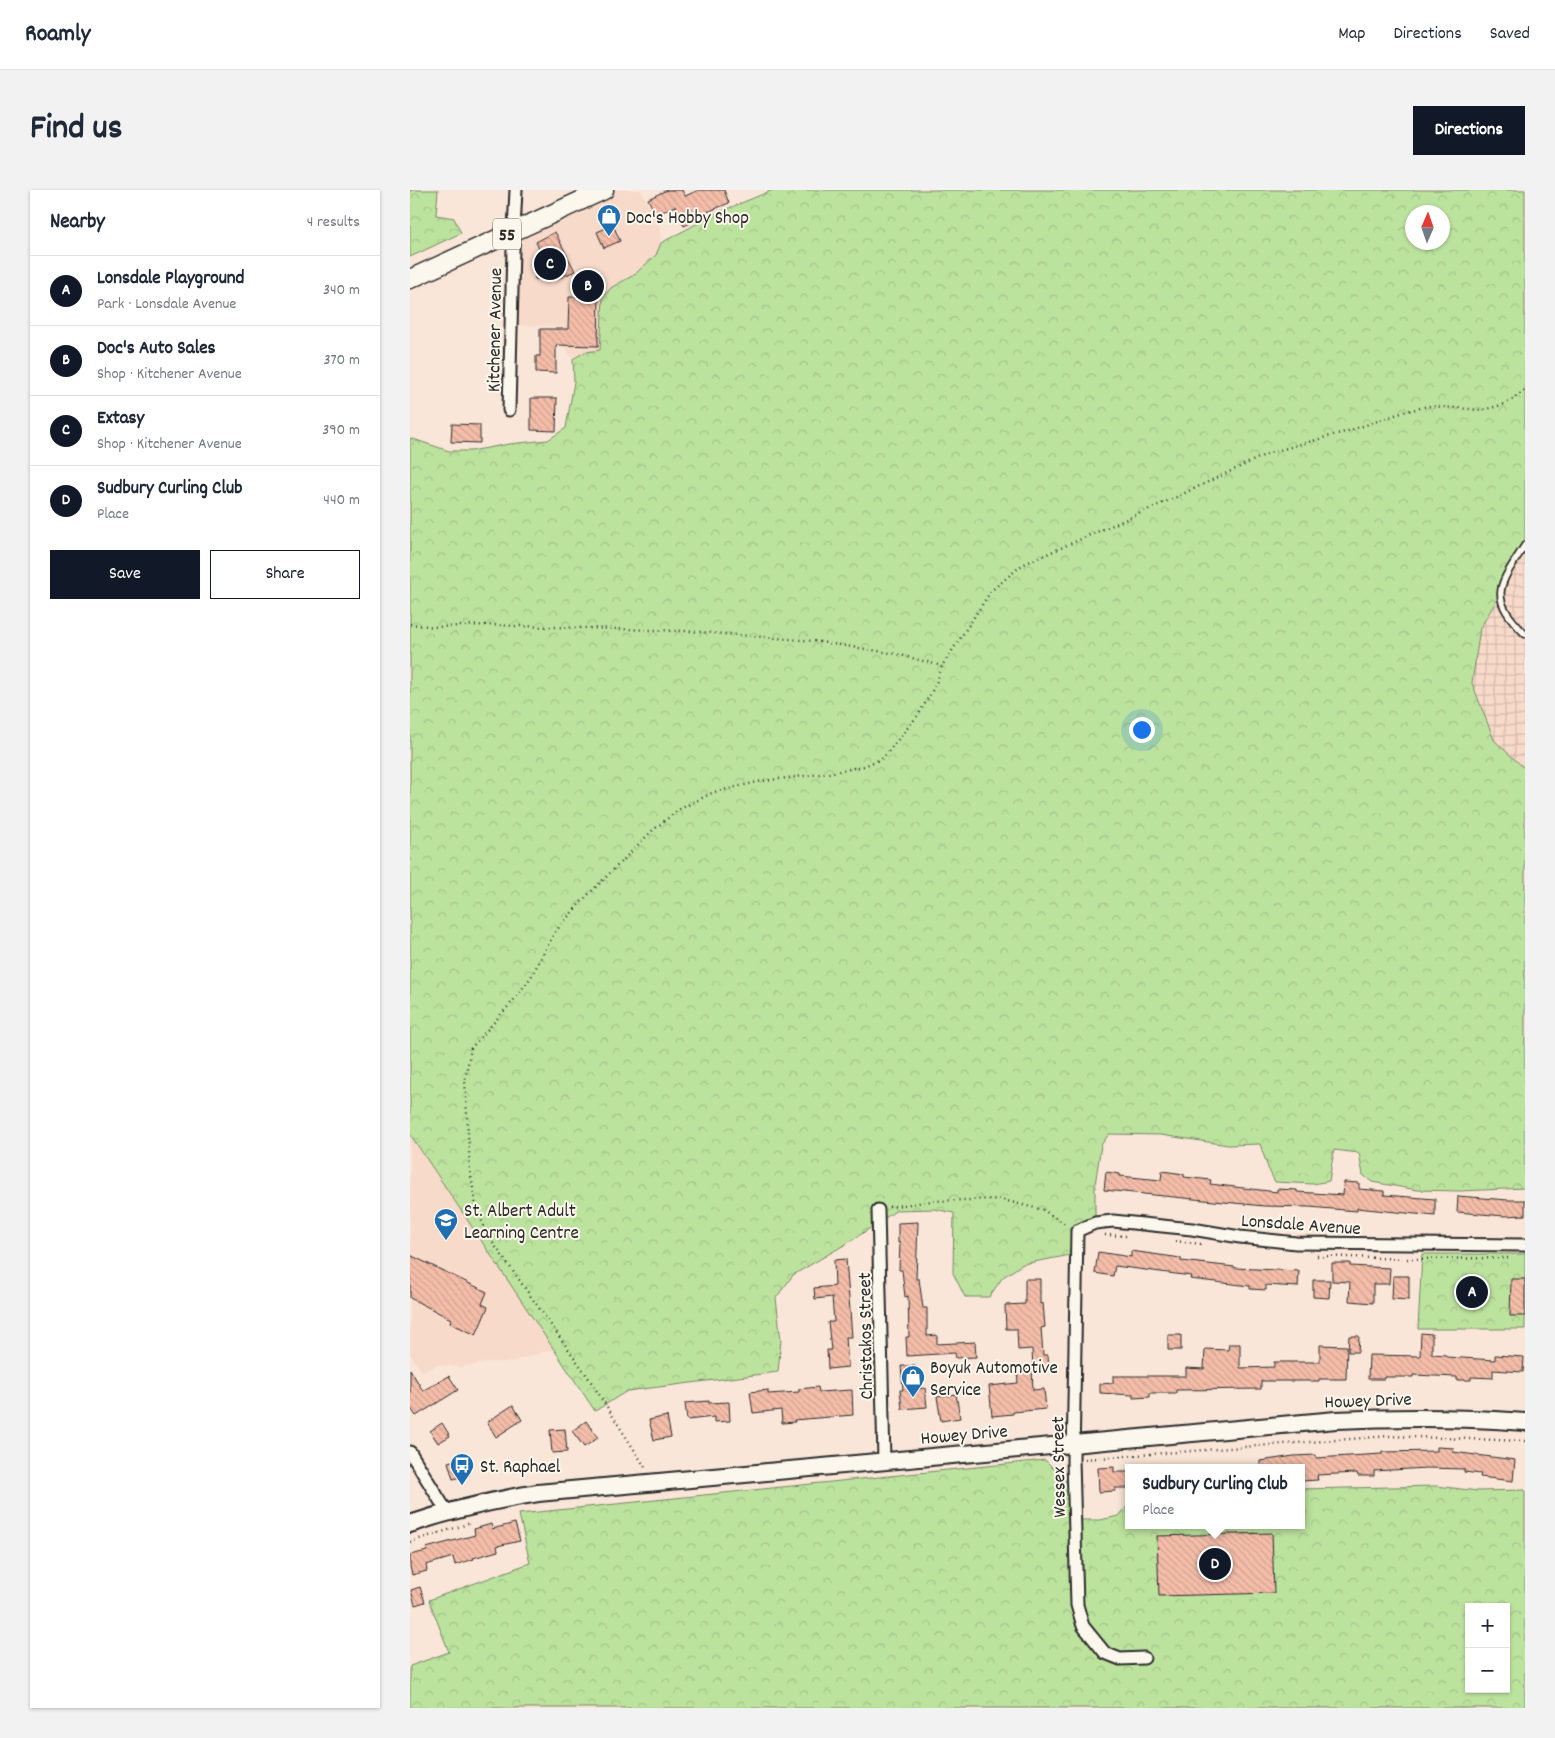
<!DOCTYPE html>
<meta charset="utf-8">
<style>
:root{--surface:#fff;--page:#f2f2f3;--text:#1f2937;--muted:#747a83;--line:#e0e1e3;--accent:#111827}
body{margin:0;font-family:Dekko,sans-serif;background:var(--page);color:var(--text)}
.controls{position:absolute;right:15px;bottom:15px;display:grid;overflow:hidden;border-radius:0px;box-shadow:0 1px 4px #0004}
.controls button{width:45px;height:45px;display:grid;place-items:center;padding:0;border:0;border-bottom:1px solid var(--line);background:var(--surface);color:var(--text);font:25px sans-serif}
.compass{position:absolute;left:995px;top:15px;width:45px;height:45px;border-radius:50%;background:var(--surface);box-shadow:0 1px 4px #0004;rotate:2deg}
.you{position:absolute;left:731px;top:539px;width:18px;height:18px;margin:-12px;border:4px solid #fff;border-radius:50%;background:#1a73e8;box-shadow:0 0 0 8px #1a73e833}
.badge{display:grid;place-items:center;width:32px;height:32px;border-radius:50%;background:var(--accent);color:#fff;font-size:16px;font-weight:700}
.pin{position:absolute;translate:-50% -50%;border:2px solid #fff;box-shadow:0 1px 5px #0006}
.popup{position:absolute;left:715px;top:1274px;width:180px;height:65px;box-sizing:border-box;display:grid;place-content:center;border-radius:0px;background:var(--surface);filter:drop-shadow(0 1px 4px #0005);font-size:16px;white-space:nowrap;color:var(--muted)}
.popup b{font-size:19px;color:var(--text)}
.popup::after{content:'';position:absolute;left:50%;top:100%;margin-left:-10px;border:10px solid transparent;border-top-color:var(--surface)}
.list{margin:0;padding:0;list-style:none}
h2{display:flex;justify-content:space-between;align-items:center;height:65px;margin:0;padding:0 20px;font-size:21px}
h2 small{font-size:16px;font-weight:400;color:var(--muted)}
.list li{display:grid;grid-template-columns:32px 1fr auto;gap:15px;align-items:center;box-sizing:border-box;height:70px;padding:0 20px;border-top:1px solid var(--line)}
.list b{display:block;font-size:19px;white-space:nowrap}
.list p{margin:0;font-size:16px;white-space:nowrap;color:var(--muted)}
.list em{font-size:16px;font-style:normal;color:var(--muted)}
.actions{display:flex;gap:10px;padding:15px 20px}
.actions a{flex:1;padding:11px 0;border:1px solid var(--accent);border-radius:0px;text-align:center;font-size:18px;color:var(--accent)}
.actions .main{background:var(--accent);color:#fff}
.map{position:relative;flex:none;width:1115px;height:1518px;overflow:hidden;border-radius:0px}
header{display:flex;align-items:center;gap:30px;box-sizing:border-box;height:70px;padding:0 25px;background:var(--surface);border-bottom:1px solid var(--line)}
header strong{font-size:24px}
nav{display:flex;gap:28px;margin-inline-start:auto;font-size:18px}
.intro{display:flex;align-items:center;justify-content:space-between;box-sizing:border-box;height:120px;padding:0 30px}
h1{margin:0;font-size:35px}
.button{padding:12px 22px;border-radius:0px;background:var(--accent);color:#fff;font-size:18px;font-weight:700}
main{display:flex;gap:30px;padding:0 30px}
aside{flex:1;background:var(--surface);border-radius:0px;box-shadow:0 1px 4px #0004}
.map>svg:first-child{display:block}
.built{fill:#f8daca}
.industrial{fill:url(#industrial-grid)}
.forest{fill:url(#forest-crowns);stroke:#748764;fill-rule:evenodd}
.building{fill:url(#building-back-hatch);stroke:#2b2b2b}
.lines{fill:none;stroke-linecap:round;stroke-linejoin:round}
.lane-casing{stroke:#2b2b2b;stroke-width:9}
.street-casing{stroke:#2b2b2b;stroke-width:15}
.secondary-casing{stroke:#2b2b2b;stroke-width:20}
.primary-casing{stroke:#2b2b2b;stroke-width:21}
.path{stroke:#2b2b2b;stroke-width:2.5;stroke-dasharray:1 4;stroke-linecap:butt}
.lane{stroke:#fbf7ec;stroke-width:5.5}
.street{stroke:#fbf7ec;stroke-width:11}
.secondary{stroke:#fbf7ec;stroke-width:16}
.primary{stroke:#fbf7ec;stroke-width:18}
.labels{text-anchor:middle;stroke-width:4;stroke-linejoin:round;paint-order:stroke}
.shield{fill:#fbf7ec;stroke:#696865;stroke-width:1}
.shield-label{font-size:18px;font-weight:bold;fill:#2b2b2b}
.poi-label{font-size:19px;fill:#2b2b2b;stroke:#fbf7ec;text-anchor:start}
.street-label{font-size:19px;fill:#2b2b2b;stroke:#fbf7ec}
</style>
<header>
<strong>Roamly</strong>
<nav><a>Map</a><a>Directions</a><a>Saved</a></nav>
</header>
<div class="intro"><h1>Find us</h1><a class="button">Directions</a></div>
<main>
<aside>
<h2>Nearby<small>4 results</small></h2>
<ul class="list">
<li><span class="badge">A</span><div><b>Lonsdale Playground</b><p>Park · Lonsdale Avenue</p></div><em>340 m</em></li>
<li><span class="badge">B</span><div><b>Doc's Auto Sales</b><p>Shop · Kitchener Avenue</p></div><em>370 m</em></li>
<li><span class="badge">C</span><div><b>Extasy</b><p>Shop · Kitchener Avenue</p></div><em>390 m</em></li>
<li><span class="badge">D</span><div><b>Sudbury Curling Club</b><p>Place</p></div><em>440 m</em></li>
</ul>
<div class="actions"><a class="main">Save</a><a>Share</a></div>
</aside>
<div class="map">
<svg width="1115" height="1518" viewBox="0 0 1115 1518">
<defs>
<pattern id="industrial-grid" width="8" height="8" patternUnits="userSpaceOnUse" patternTransform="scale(1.25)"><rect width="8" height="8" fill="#f8daca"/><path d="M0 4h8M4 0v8" fill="none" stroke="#d5bbae"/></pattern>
<pattern id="forest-crowns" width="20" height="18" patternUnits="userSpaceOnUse" patternTransform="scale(1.25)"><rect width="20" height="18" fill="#bce39e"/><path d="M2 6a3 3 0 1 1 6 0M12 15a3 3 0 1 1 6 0" fill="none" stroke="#a2c388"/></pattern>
<pattern id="building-back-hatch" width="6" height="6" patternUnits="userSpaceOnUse" patternTransform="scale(1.25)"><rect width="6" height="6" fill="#f4bda9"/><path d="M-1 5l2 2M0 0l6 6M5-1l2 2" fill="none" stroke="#d1a392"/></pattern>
</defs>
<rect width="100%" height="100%" fill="#f9e6d8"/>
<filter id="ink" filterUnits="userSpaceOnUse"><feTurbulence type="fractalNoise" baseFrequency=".02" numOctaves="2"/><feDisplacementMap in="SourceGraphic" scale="10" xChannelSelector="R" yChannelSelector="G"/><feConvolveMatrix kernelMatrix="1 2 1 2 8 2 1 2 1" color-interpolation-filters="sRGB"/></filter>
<g filter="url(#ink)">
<path class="built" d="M197,0H231L250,36L251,53L246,65L224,85L202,97L193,107L190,161L175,162L163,169L153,156L154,137L102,135L105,42Z
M0,944L144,1159L101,1172H80L52,1177L28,1175L12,1182L0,1164Z"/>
<path class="industrial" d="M1115,357V579L1084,550L1062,493L1070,438L1093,400L1098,386Z"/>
<path class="forest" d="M0,0H28L26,25L44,28L51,43L0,67Z
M363,0H1115V357L1098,386L1093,400L1070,438L1062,493L1084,550L1115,579V998L1051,1001L1007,1000L962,992L953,985L949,963L924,960L919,991L903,994L865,992L858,978L850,954L818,955L751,945L699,944L691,955L685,995V1033L666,1041V1064L613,1074L593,1087L579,1107H555L543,1083L544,1023L524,1019L487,1020L441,1051L383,1085L366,1108L371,1150L368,1182L217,1201L185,1221L0,944V248L39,261H61L99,254L138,250L156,238L164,192L163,169L175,162L190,160L193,107L202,97L224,85L246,65L251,53L307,23ZM1002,22H1032V52H1002Z
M1012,1064H1115V1139H1008Z
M635,1270L663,1298L664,1330H690L709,1326L719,1314V1335H891V1299L1026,1296L1068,1301L1115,1300V1518H0V1476L39,1462L19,1410L120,1373L109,1324ZM1059,1417H1096V1499H1059Z"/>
<path class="building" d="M257,0H272L275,6L289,0H314L319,13L295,23L296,26L274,36L265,16L246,25L238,9Z
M203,35L210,51L194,58L187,42Z
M145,42L165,81L145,90L125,89L124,63L130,61L126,52Z
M181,89L189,106L188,156L146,155V183L126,182V166H130V139H158L159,107H175L170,94Z
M121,208H147L146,241L121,240Z
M42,234L70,235V253L41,252Z
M752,981L774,984V987L801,990L800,994L867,1002V999L887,1000V1002L933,1005L934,992L949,993V999L974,1001V1005L1025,1009V1026L947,1018V1021L899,1017L854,1016L694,1000L696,982L710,984V986L751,990Z
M1048,1006L1098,1010H1115V1025L1095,1026L1047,1022Z
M508,1032L506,1089H509L513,1118H517V1146L527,1145V1154L565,1152L566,1167L546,1168L545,1163L497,1166L496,1147H499L498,1106L495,1107L492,1080H489L490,1053H488V1033Z
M721,1061L771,1068V1071L825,1077V1078L889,1081L888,1097L856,1095V1100L840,1099V1096L780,1089L781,1086L705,1076L703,1086L685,1083L688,1062L721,1067Z
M0,1065L77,1102L72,1114L78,1117L66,1145L40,1133L41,1129L0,1108Z
M436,1069L442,1147H436L438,1177L418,1179L417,1160H421L418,1132H424L422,1107L405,1109L404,1098L425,1096L424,1070Z
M922,1073H940V1076L980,1078L979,1094H963V1113L939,1111L940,1092L922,1091Z
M983,1086H999V1110L982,1109Z
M615,1089H630V1114L633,1113L635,1137L631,1138L633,1165H638L639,1179L623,1180L622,1159L608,1160L607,1139H596L595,1115L615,1114Z
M1101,1089H1115V1126H1100Z
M903,1090H920L919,1108L903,1107Z
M1011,1143L1022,1144V1164L1036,1165V1167L1085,1170V1165L1114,1167L1113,1182L1083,1180V1188L1061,1187V1190H1047V1187L1003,1185V1187H974V1189H958L959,1165L1010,1166Z
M758,1145H771V1160H758Z
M939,1146H949L948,1162H938Z
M819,1154H830V1178L864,1177V1172H910V1155L937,1156L936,1189H909V1191H851V1199L766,1200V1203H740V1207L723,1208V1205L690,1203V1194L703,1193V1186H776V1178L794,1179L795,1159L818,1160Z
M491,1176H505L507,1199L515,1198L517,1217L492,1219L490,1200H493Z
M0,1179L13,1201L39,1186L48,1200L6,1226L0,1217Z
M622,1179L623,1200L634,1199L636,1219L603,1222V1224L582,1226L579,1196L608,1193L607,1180Z
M408,1197L409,1202L442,1200L443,1225L384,1230L385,1232L372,1233L371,1220L343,1223L340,1202L358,1200V1204L389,1202V1199Z
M546,1204L550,1228L531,1231L527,1207Z
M299,1211V1213L319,1212L320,1231L304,1232V1227L277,1230L275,1213Z
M103,1215L112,1230L86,1247L77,1232Z
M257,1226L261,1247L244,1250L239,1230Z
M176,1231L188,1248L174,1257L162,1241Z
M32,1233L40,1246L28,1253L20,1241Z
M155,1239L157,1262L142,1263L140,1240Z
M1027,1257L1044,1258L1043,1262L1105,1270L1103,1291L1070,1287L1071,1284L1054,1282V1279L1017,1278L964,1281V1286H948L947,1283L907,1285L908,1290L891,1291V1278H850V1271L884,1266L906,1265V1268L972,1264V1262L1027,1261Z
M54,1268L59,1285L43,1289L38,1272Z
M704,1277V1282H719V1298H705V1301L689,1302L688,1278Z
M105,1333L110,1351L87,1356L88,1361L63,1368L64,1369L45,1375L43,1367L16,1375L17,1381L2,1385L0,1376V1365L17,1361L16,1358L65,1345L64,1339L81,1334L82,1339Z
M862,1343L864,1403L749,1406L747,1346Z
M10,1397L15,1412L5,1415L1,1400Z"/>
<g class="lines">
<g class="lane-casing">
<path id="lane" d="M1115,355C1089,396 1077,406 1115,444"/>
</g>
<g class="street-casing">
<path id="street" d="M99,220L103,59L106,0
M468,1020L474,1270
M0,1262L37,1322
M734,1468L710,1469L695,1463L673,1436L667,1415L663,1270L667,1041L685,1033L703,1031L782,1039L830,1047L886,1053L1115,1055"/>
</g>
<g class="secondary-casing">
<path id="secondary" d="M0,1334C42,1320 84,1310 128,1303L926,1230C989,1227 1052,1227 1115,1232"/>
</g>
<g class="primary-casing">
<path id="primary" d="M0,89L194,0"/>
</g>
<path class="path" d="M0,434L26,437L75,435L277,441L404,451L487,464L532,476
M479,1017L522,1011L589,1009L633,1020L657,1035
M695,1045L717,1046
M765,1051L792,1054
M907,1066L998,1069L1099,1068
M675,1269L979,1246L1115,1251
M235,1277L178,1187L78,1046L66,1017L60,979L55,890L61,858L103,811L121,787L145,742L171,712L242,641L268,620L304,602L352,591L419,583L454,576L473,568L509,524L526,494L532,476L581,401L612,375L762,309L859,263L938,241L994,222L1018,216L1072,220L1096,214L1115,200
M0,1352L61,1333"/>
<use href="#lane" class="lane"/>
<use href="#street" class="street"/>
<use href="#secondary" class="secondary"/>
<use href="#primary" class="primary"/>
</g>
</g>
<defs>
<g id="shop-pin" transform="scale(1.25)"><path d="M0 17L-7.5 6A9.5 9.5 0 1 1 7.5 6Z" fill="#1f6fb2" stroke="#fbf7ec"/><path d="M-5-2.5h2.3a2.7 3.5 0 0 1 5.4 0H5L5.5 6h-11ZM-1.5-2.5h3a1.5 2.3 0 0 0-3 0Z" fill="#fff"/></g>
<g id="school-pin" transform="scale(1.25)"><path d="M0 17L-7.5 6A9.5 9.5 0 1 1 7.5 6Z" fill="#1f6fb2" stroke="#fbf7ec"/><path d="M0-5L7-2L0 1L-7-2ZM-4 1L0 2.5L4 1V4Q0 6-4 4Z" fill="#fff"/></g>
<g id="bus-pin" transform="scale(1.25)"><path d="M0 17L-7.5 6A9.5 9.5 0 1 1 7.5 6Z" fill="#1f6fb2" stroke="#fbf7ec"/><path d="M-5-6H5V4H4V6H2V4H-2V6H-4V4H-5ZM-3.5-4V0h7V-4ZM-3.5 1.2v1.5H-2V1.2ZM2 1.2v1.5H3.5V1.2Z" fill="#fff"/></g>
</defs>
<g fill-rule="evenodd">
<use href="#shop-pin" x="199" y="26"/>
<use href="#school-pin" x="36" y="1030"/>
<use href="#shop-pin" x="503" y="1187"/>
<use href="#bus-pin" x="52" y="1275"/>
</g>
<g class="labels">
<rect class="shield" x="83" y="28.5" width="28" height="31" rx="4"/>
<g class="shield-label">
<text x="97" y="50">55</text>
</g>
<g class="poi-label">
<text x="216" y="33">Doc's Hobby Shop</text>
<text x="54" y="1026">St. Albert Adult<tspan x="54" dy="22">Learning Centre</tspan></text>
<text x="520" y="1183">Boyuk Automotive<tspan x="520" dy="22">Service</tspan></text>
<text x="70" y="1282">St. Raphael</text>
</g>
<g class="street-label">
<text transform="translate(83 140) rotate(-89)" y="7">Kitchener Avenue</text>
<text transform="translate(891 1033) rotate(4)" y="7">Lonsdale Avenue</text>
<text transform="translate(454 1146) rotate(-91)" y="7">Christakos Street</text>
<text transform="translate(958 1209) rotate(-2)" y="7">Howey Drive</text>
<text transform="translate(554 1243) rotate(-5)" y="7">Howey Drive</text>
<text transform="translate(647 1277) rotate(-91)" y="7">Wessex Street</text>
</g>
</g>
</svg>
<div class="controls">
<button>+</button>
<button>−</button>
</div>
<svg class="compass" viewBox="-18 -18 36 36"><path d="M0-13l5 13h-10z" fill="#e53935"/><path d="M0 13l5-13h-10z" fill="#747a83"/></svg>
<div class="you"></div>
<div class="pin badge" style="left:1062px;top:1102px">A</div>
<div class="pin badge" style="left:178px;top:96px">B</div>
<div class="pin badge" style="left:140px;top:74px">C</div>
<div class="pin badge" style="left:805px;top:1374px">D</div>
<div class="popup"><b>Sudbury Curling Club</b>Place</div>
</div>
</main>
